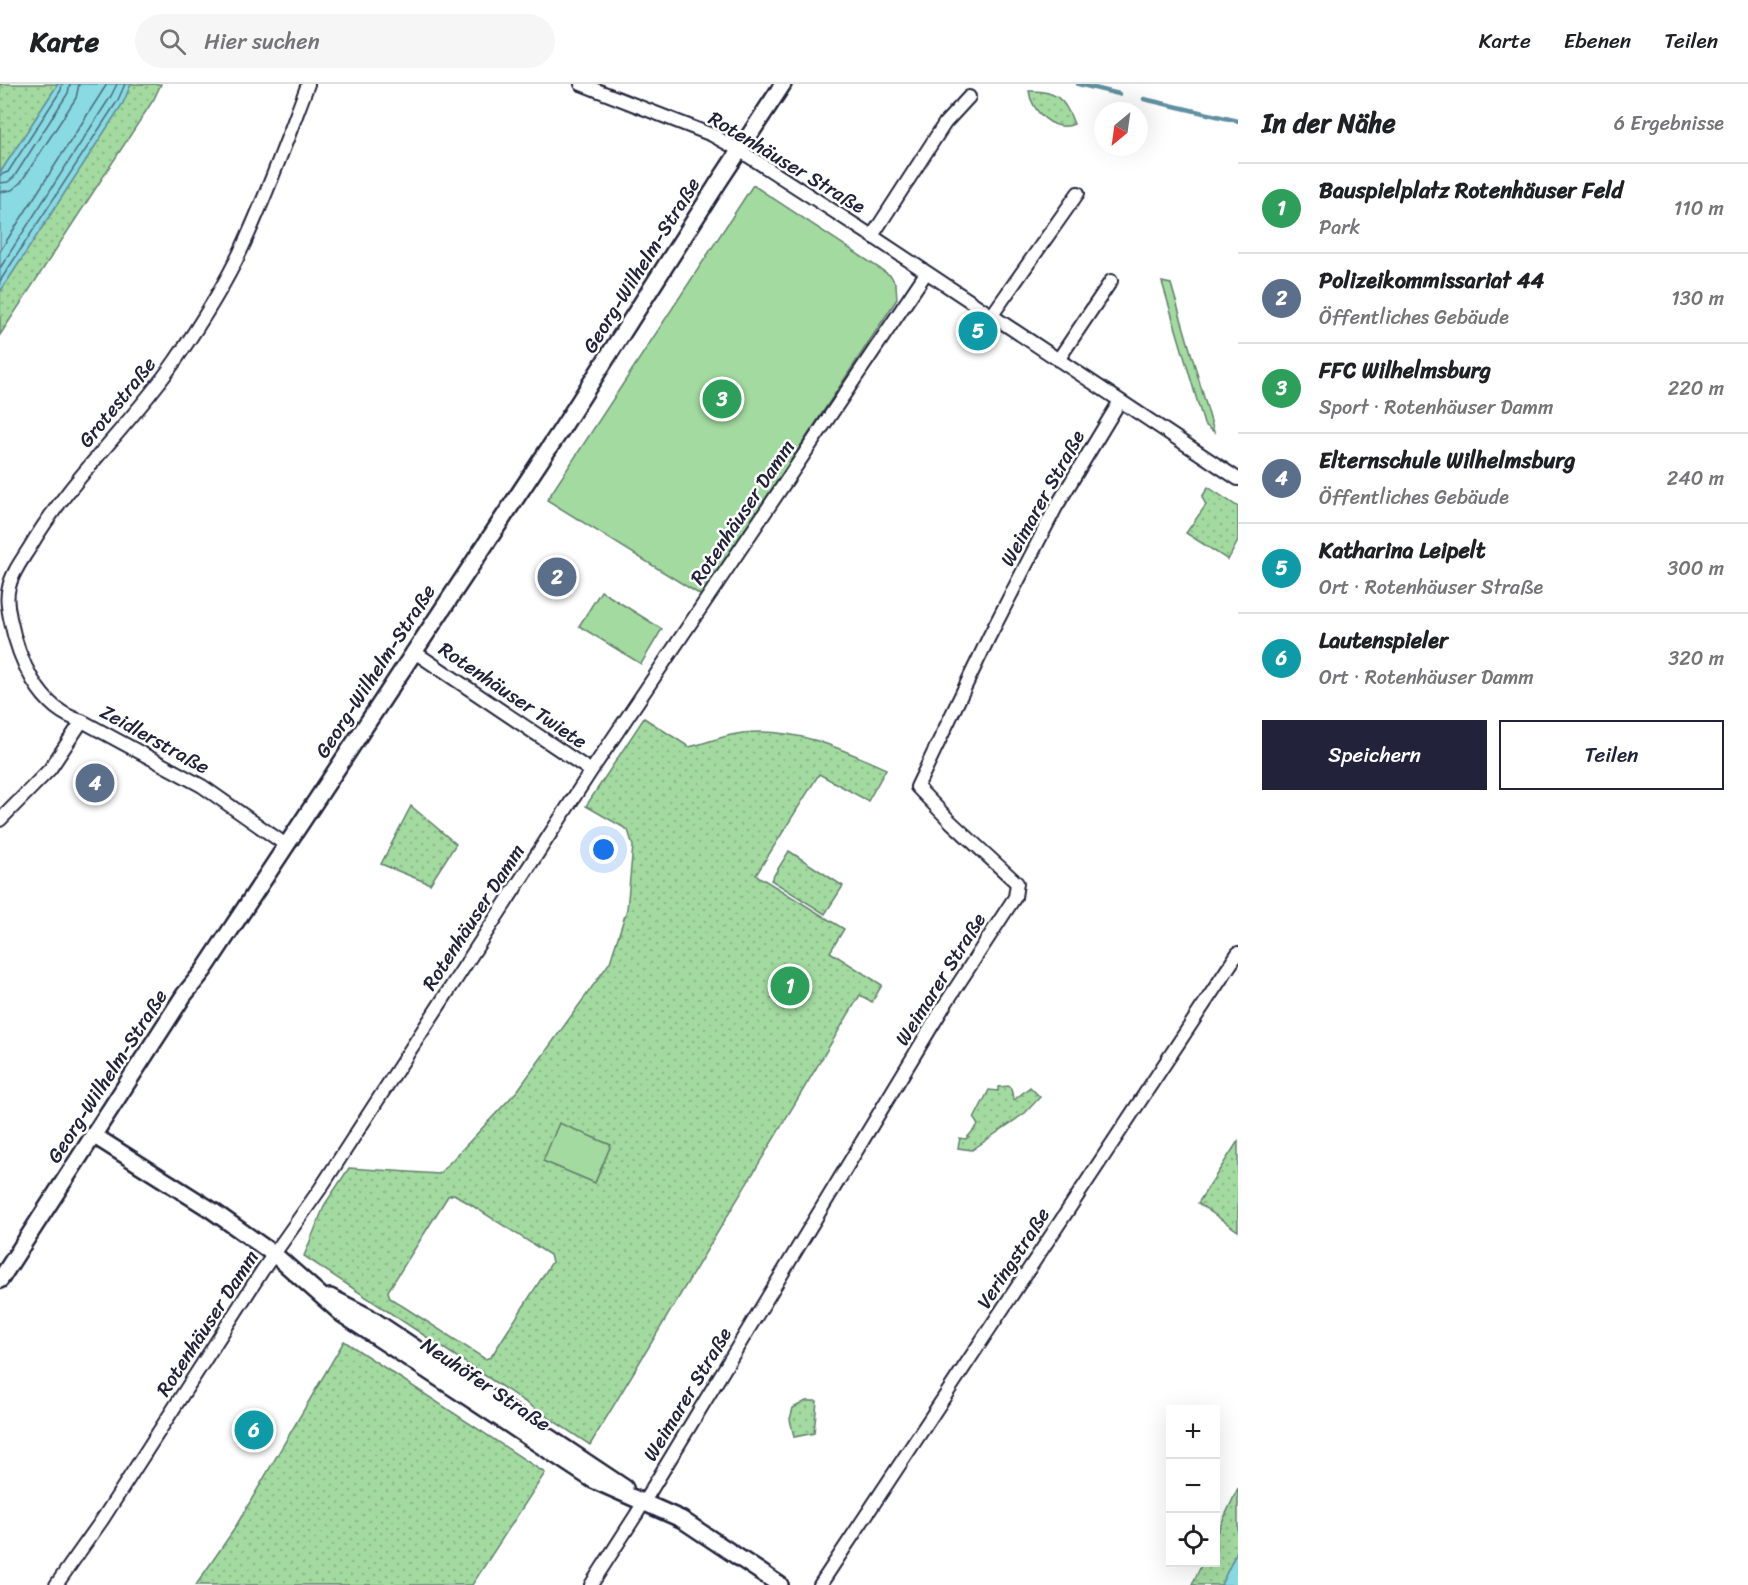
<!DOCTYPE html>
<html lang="de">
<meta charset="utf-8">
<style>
:root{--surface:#fff;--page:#f6f6f6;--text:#202124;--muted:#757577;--line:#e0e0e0;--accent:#22223b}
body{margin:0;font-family:Sriracha,sans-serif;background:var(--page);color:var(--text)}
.controls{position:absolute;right:18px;bottom:18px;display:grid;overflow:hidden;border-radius:0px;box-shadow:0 6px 24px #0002}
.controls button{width:54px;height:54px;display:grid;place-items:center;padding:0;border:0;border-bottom:2px solid var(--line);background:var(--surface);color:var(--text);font:30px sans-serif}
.compass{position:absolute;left:1094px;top:18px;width:54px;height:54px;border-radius:50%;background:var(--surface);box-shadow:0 6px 24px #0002;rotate:209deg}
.you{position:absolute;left:604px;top:766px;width:21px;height:21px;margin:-15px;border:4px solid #fff;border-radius:50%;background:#1a73e8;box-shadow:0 0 0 9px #1a73e833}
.badge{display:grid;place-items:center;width:39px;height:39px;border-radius:50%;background:var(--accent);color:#fff;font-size:20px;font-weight:700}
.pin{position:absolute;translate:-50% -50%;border:3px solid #fff;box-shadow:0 2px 6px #0006}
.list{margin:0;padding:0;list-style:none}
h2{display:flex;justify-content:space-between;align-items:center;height:78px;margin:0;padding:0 24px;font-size:26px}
h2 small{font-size:20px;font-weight:400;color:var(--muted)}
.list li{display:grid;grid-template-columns:39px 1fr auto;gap:18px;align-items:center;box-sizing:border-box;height:90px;padding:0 24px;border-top:2px solid var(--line)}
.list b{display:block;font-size:22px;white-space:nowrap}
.list p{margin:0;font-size:20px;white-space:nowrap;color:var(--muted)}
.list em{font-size:20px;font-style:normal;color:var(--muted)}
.actions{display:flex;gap:12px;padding:18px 24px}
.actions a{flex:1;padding:14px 0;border:2px solid var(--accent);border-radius:0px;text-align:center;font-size:21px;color:var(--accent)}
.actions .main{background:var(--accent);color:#fff}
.icon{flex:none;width:33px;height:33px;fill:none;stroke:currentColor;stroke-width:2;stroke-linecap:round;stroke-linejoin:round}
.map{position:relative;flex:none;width:1238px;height:1501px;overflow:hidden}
header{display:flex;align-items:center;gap:36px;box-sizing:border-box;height:84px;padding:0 30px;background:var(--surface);border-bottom:2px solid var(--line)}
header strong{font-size:28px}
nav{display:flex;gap:33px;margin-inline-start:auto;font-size:21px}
.search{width:420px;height:54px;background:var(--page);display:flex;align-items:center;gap:15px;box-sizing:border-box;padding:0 21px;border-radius:33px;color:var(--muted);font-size:22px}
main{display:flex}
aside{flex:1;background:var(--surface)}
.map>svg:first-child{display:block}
.grass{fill:#a2da9f;stroke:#627e6d;stroke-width:1.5}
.park{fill:url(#park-dots);stroke:#627e6d;stroke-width:1.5;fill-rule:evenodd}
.water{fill:#89dae3;stroke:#6090a0;stroke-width:1.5}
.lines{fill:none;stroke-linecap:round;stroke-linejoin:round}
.shore{stroke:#4b6c7e;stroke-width:1.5}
.stream{stroke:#6090a0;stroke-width:4.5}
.minor-casing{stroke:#22223b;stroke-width:16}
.tertiary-casing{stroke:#22223b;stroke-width:20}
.minor{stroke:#fff;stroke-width:12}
.tertiary{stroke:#fff;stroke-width:15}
.labels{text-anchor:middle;stroke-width:5;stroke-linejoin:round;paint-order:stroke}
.street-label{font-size:20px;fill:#22223b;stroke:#fff}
</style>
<header>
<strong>Karte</strong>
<div class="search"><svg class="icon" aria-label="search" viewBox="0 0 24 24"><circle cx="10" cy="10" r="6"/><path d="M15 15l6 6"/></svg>Hier suchen</div>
<nav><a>Karte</a><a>Ebenen</a><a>Teilen</a></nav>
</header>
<main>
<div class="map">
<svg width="1238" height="1501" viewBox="0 0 1238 1501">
<defs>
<pattern id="park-dots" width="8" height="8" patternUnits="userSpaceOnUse" patternTransform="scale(1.5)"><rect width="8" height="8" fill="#a2da9f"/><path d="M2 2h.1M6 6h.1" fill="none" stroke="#8bbb8a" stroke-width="1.8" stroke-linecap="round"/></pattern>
</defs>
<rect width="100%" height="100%" fill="#fff"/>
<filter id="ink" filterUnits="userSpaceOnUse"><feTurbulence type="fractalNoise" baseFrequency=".0167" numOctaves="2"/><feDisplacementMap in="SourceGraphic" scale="12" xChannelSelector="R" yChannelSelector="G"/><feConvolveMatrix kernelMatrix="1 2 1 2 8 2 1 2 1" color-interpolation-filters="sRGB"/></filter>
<g filter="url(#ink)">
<path class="grass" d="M753,101L891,192L896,201L897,215L702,512L547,416Z
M1162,198L1171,200L1214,348L1204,340Z
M601,507L662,545L641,580L579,542Z
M559,1038L611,1061L595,1099L542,1077Z"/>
<path class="park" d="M0,0H58L0,89Z
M131,0H161L154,15L0,251V208L123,19Z
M1029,7C1056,6 1065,15 1074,40C1054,49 1031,27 1029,7Z
M1208,403L1238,423V457L1228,476L1186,449L1206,421L1202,413Z
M644,634L689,663C707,659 724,651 743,649C795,643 840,664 886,685L868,717L819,690L756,791L844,845L830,868L882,901L872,918L860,911L590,1361L304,1172L325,1120L349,1084L439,1090L518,1006L610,878L627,825L633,762L628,746L586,722ZM559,1039L611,1061L595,1099L543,1077ZM454,1110L550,1171L552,1178L491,1273L485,1275L390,1214L388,1207L448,1112Z
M411,722L456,760L430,800L381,780Z
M789,767L843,802L825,830L771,796Z
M1010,1002L1014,1016L1030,1003L1040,1013L1025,1029L972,1066L958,1064L960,1054L966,1055L978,1041L974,1035L989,1006L998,1007V1003Z
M1238,1057V1147L1198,1119Z
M344,1257L545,1389L472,1501H196L233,1447Z
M806,1317H817L814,1349L794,1353L790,1335L793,1324Z
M1238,1404V1465L1221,1501H1192L1202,1479L1216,1478V1451Z"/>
<path class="water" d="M58,0H131L123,19L0,208V89Z
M1238,1465V1501H1221Z"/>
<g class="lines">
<path class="shore" d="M0,91L8,88L61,6L62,0
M0,99L8,98L14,93L68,9L70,0
M0,108L12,106L21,98L76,14L79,0
M0,167L107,0
M0,184L111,12L117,0
M0,197L118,16L125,0"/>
<path class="stream" d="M1078,0L1119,10
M1144,15L1238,37"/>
<g class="minor-casing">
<path id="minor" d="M581,0L712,51L739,66L872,152L1238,395
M872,152L945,39L969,13
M992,231L1078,109
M1058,276L1111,197
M413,567L591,687
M82,637C39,626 18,574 10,534C8,523 6,514 9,503C12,489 22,476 30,463C70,395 130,342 175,277C199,242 224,203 242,164C267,111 287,55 308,0
M0,736L50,685L82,637L202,702L286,761
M56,1501L102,1436L262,1187L320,1105L591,687L926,189
M591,1501L636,1431L944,922L1015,813L1017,799L951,738L917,703L989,553L1056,423L1120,317
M820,1501L1238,869"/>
</g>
<g class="tertiary-casing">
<path id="tertiary" d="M93,1051L210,1125L275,1171L343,1231L593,1396L681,1435L780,1501
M0,1196L184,911L204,886L561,346L718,99L783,0
M330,1213L369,1233L625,1404"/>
</g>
<use href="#minor" class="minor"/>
<use href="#tertiary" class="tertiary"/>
</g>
</g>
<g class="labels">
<g class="street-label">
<text transform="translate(787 78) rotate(31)" y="7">Rotenhäuser Straße</text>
<text transform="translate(641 181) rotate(-58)" y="7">Georg-Wilhelm-Straße</text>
<text transform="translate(117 318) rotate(-51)" y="7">Grotestraße</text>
<text transform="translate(1042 414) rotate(-61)" y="7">Weimarer Straße</text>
<text transform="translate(742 428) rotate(-56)" y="7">Rotenhäuser Damm</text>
<text transform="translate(375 587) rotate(-57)" y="7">Georg-Wilhelm-Straße</text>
<text transform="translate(513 611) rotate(34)" y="7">Rotenhäuser Twiete</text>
<text transform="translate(155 655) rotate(29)" y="7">Zeidlerstraße</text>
<text transform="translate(473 833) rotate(-57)" y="7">Rotenhäuser Damm</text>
<text transform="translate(940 895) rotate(-58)" y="7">Weimarer Straße</text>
<text transform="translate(107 992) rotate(-57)" y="7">Georg-Wilhelm-Straße</text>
<text transform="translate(1013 1174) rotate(-57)" y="7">Veringstraße</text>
<text transform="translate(207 1239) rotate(-57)" y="7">Rotenhäuser Damm</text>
<text transform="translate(486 1300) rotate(34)" y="7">Neuhöfer Straße</text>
<text transform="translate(687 1310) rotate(-59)" y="7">Weimarer Straße</text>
</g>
</g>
</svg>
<div class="controls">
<button>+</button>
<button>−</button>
<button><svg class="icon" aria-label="locate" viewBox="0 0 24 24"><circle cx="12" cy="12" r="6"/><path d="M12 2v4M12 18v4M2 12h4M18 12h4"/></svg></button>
</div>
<svg class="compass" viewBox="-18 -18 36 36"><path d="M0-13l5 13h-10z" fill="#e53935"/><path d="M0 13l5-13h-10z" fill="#757577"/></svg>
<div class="you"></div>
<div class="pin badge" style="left:790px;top:902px;background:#2e9e5b">1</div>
<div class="pin badge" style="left:557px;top:493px;background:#5c6f8a">2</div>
<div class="pin badge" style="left:722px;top:315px;background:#2e9e5b">3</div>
<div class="pin badge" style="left:95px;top:699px;background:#5c6f8a">4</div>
<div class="pin badge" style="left:978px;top:247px;background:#0f9aa8">5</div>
<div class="pin badge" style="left:254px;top:1346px;background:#0f9aa8">6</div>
</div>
<aside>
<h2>In der Nähe<small>6 Ergebnisse</small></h2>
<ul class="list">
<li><span class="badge" style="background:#2e9e5b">1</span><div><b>Bauspielplatz Rotenhäuser Feld</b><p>Park</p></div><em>110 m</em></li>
<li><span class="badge" style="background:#5c6f8a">2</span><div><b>Polizeikommissariat 44</b><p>Öffentliches Gebäude</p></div><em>130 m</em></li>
<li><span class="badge" style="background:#2e9e5b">3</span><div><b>FFC Wilhelmsburg</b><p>Sport · Rotenhäuser Damm</p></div><em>220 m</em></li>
<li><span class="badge" style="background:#5c6f8a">4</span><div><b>Elternschule Wilhelmsburg</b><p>Öffentliches Gebäude</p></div><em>240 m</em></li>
<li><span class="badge" style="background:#0f9aa8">5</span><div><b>Katharina Leipelt</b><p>Ort · Rotenhäuser Straße</p></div><em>300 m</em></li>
<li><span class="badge" style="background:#0f9aa8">6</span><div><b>Lautenspieler</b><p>Ort · Rotenhäuser Damm</p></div><em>320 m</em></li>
</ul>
<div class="actions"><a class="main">Speichern</a><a>Teilen</a></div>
</aside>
</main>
